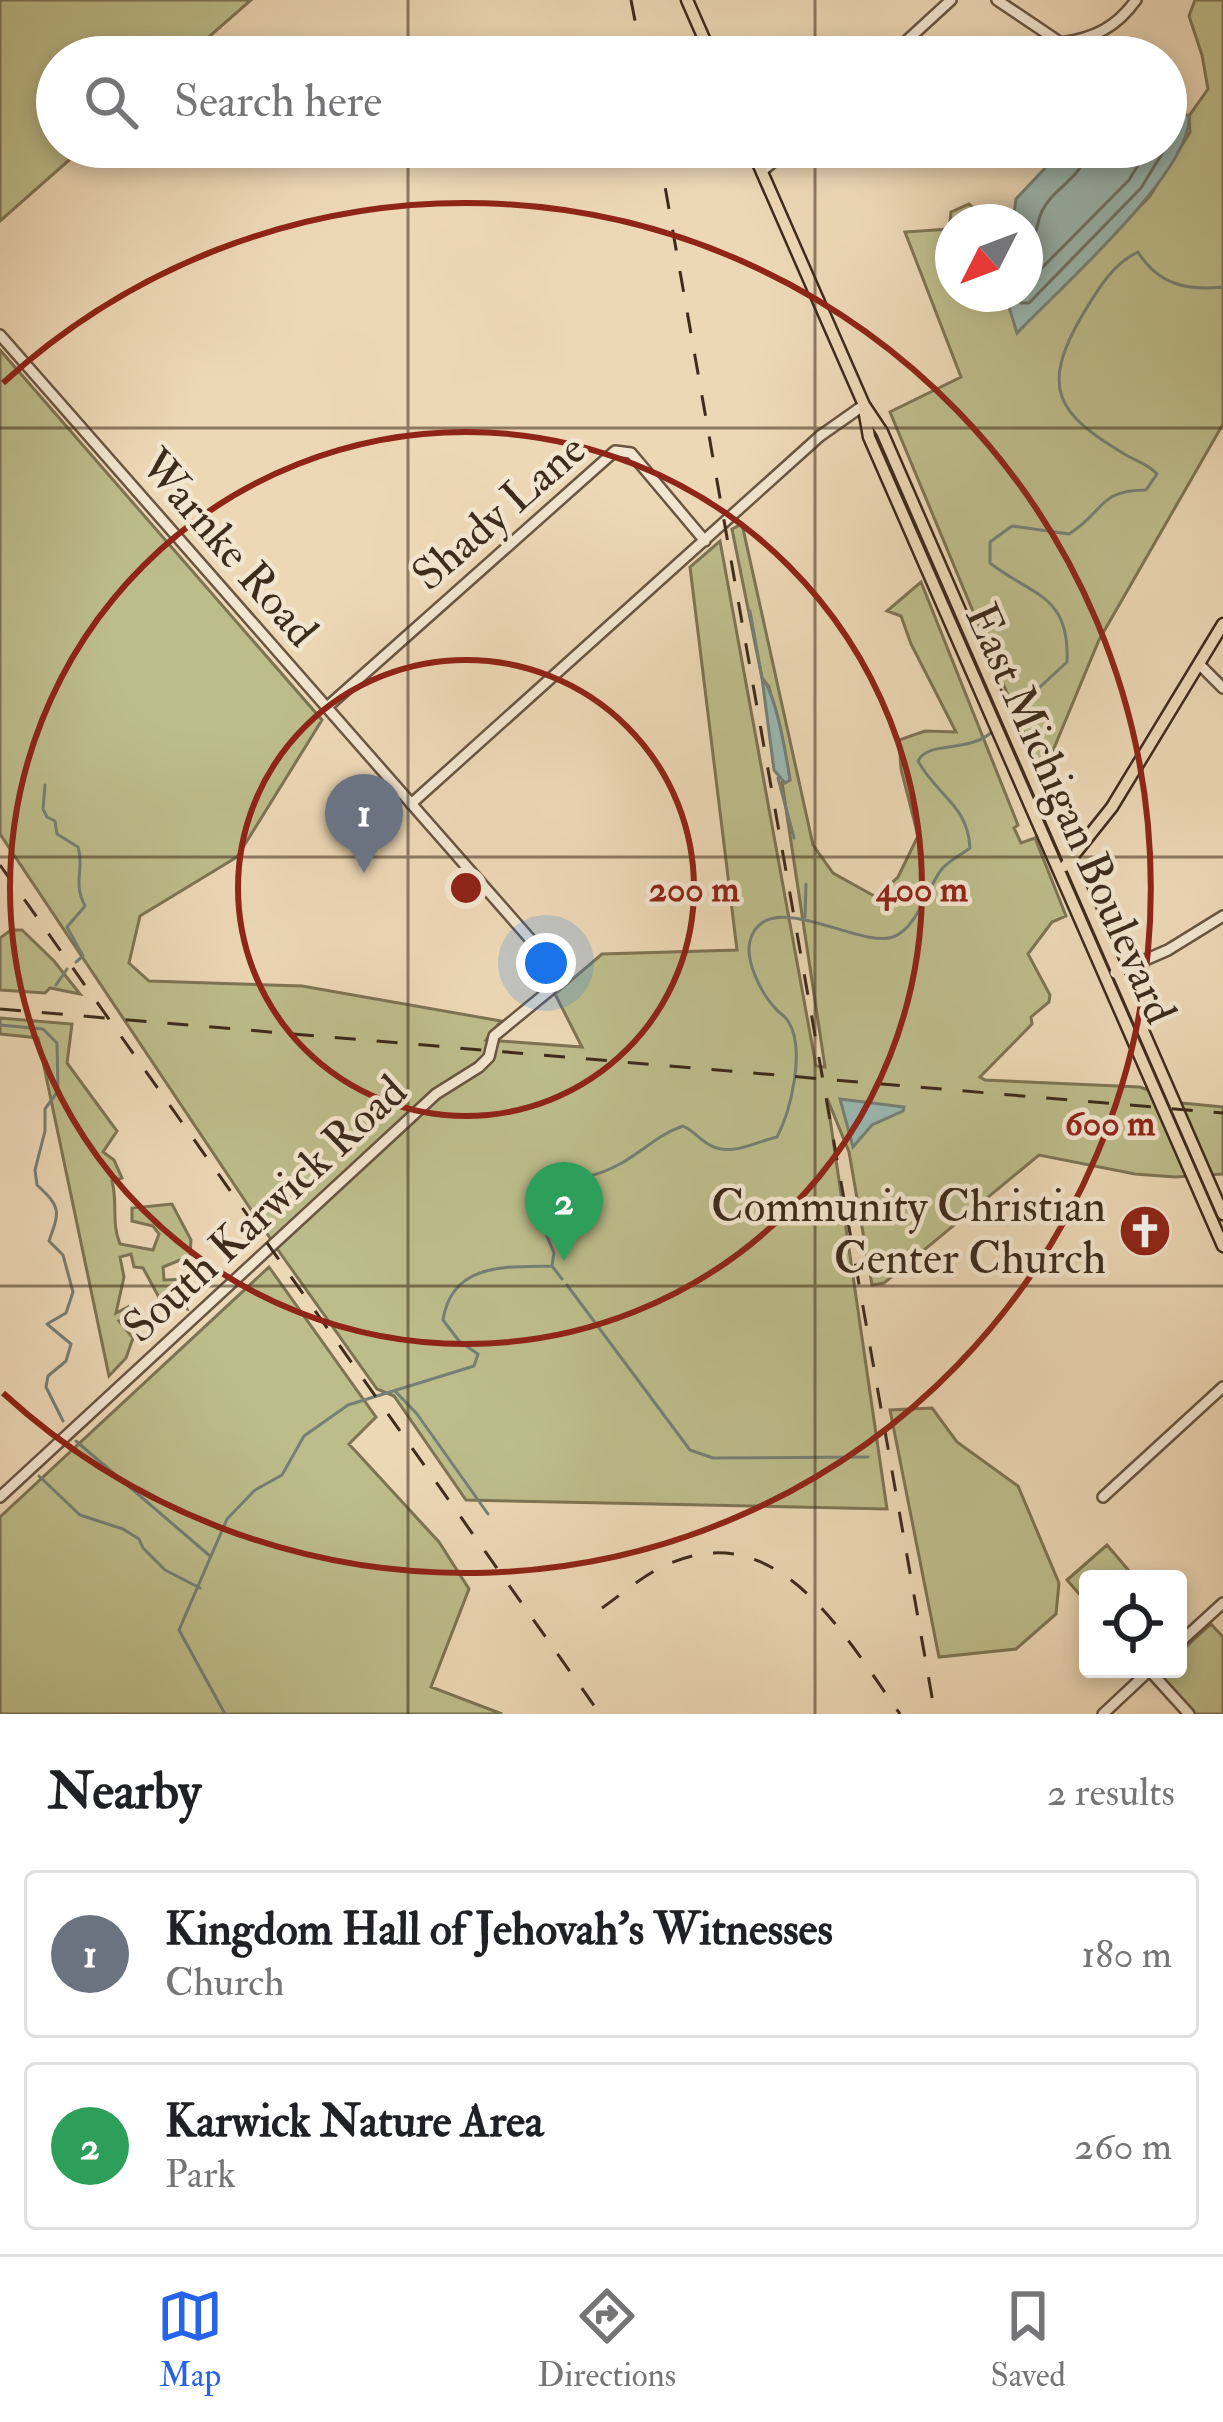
<!DOCTYPE html>
<style>
:root{--surface:#fff;--page:#f6f6f6;--text:#202124;--muted:#757577;--line:#e0e0e0;--accent:#2563eb}
body{margin:0;font-family:"IM FELL Double Pica",serif;background:var(--page);color:var(--text)}
.controls{position:absolute;right:36px;bottom:36px;display:grid;overflow:hidden;border-radius:12px;box-shadow:0 6px 18px #0003}
.controls button{width:108px;height:108px;display:grid;place-items:center;padding:0;border:0;border-bottom:3px solid var(--line);background:var(--surface);color:var(--text);font:60px sans-serif}
.compass{position:absolute;left:935px;top:204px;width:108px;height:108px;border-radius:50%;background:var(--surface);box-shadow:0 6px 18px #0003;rotate:228deg}
.you{position:absolute;left:546px;top:963px;width:42px;height:42px;margin:-30px;border:9px solid #fff;border-radius:50%;background:#1a73e8;box-shadow:0 0 0 18px #1a73e833}
.badge{display:grid;place-items:center;width:78px;height:78px;border-radius:50%;background:var(--accent);color:#fff;font-size:39px;font-weight:700}
.pin{position:absolute;translate:-50% -99px;filter:drop-shadow(0 3px 6px #0008)}
.pin::after{content:'';position:absolute;top:63px;width:42px;height:36px;background:inherit;clip-path:polygon(0 0,100% 0,50% 100%)}
.list{margin:0;padding:0;list-style:none}
h2{display:flex;justify-content:space-between;align-items:center;height:156px;margin:0;padding:0 48px;font-size:51px}
h2 small{font-size:39px;font-weight:400;color:var(--muted)}
.list li{display:grid;grid-template-columns:78px 1fr auto;gap:36px;align-items:center;box-sizing:border-box;height:168px;margin:0 24px 24px;padding:0 24px;border:3px solid var(--line);border-radius:12px}
.list b{display:block;font-size:45px;white-space:nowrap}
.list p{margin:0;font-size:39px;white-space:nowrap;color:var(--muted)}
.list em{font-size:39px;font-style:normal;color:var(--muted)}
.icon{flex:none;width:66px;height:66px;fill:none;stroke:currentColor;stroke-width:2;stroke-linecap:round;stroke-linejoin:round}
.map{position:relative;flex:none;width:1223px;height:1714px;overflow:hidden}
.search{position:absolute;background:var(--surface);box-shadow:0 6px 18px #0003;left:36px;right:36px;top:36px;height:132px;display:flex;align-items:center;gap:30px;box-sizing:border-box;padding:0 42px;border-radius:66px;color:var(--muted);font-size:45px}
.sheet{height:540px;background:var(--surface)}
nav{display:flex;justify-content:space-around;align-items:center;box-sizing:border-box;height:168px;border-top:3px solid var(--line);background:var(--surface);font-size:33px;color:var(--muted)}
nav a{display:grid;justify-items:center;gap:6px}
nav .on{color:var(--accent)}
.map>svg:first-child{display:block}
.green{fill:#bdbd8b;stroke:#7d7454;stroke-width:3}
.water{fill:#9ab9b4;stroke:#758077;stroke-width:3}
.lines{fill:none;stroke-linecap:round;stroke-linejoin:round}
.shore{stroke:#6c7268;stroke-width:3}
.stream{stroke:#758077;stroke-width:3}
.minor-casing{stroke:#695642;stroke-width:14}
.major-casing{stroke:#3d2b1c;stroke-width:15}
.minor{stroke:#f3e6d0;stroke-width:9}
.major{stroke:#edd8b6;stroke-width:10}
.rail{stroke:#3d2b1c;stroke-width:3;stroke-dasharray:21 21;stroke-linecap:butt}
.grid{fill:none;stroke:#3d2b1c;stroke-width:3;stroke-opacity:0.55}
.ring{fill:none;stroke:#8f2418;stroke-width:6}
.labels{text-anchor:middle;stroke-width:9;stroke-linejoin:round;paint-order:stroke}
.street-label{font-size:45px;fill:#3d2b1c;stroke:#f3e6d0}
.poi-label{font-size:45px;fill:#3d2b1c;stroke:#f3e6d0;text-anchor:end}
.centre{fill:#8f2418;stroke:#f3e6d0;stroke-width:6}
.ring-label{font-size:36px;text-anchor:middle;font-weight:bold;fill:#8f2418;stroke:#f3e6d0;stroke-width:9;stroke-linejoin:round;paint-order:stroke}
</style>
<div class="map">
<svg width="1223" height="1714" viewBox="0 0 1223 1714">
<rect width="100%" height="100%" fill="#edd8b6"/>
<filter id="stains"><feTurbulence type="fractalNoise" baseFrequency=".00167" numOctaves="4"/><feColorMatrix values="0 0 0 0 .2 0 0 0 0 .09 0 0 0 0 .02 0 0 0 .5 -.17"/></filter>
<radialGradient id="worn" r=".72"><stop offset=".6" stop-color="#630" stop-opacity="0"/><stop offset="1" stop-color="#630" stop-opacity=".3"/></radialGradient>
<path class="green" d="M0,0H251L186,57H57V147H84L0,221Z
M1195,0H1223V424L1099,640L1042,777L890,412L961,377L905,232L949,229L951,212L969,204L989,222H953V294H1005L1018,332L1150,196L1190,132L1189,116L1208,89L1202,55L1189,16Z
M0,350L322,720L237,857L140,916L129,963L149,981L302,986L501,1021L486,1040L582,1047L555,994L602,954L737,950L690,567L720,541L816,1066L825,1067L782,782L790,780L788,770L769,687L762,678L732,529L742,524L813,845L833,873L876,897L898,877L918,836L901,769L899,740L925,731L956,732L911,644L901,616L887,611L921,582L1018,825L1014,828L1021,843L1035,838L1066,916L1052,922L1028,954L1050,995L1049,1002L1031,1017L1032,1024L980,1077L985,1080L1140,1087L1182,1103L1223,1107V1174L1175,1177L1135,1174L1039,1155L884,1283L872,1285L849,1152L827,1098L887,1509L466,1500L394,1396L377,1389L278,1250L0,834Z
M11,930H22L54,961L80,994L50,988L45,993L0,990V938Z
M0,1018L72,1024L67,1063L117,1131L103,1152L114,1160L122,1178L112,1181C118,1203 111,1222 120,1244L153,1250L159,1234L153,1226L132,1221V1208L172,1204L191,1240L190,1256L163,1267L164,1280L187,1279L177,1285L187,1309L161,1301L143,1268L134,1267L131,1254L120,1257L124,1277L116,1313L128,1307L130,1317L119,1321L133,1338L126,1358L109,1376L38,1038L0,1034Z
M269,1267L376,1417L349,1444L439,1542L469,1589L431,1687L502,1714H0V1517Z
M932,1408L957,1442L1018,1486L1059,1583L1056,1614L1016,1649L939,1657L890,1410Z
M1107,1545L1136,1579H1088V1604L1067,1580Z
M1211,1624L1223,1637V1714H1195L1157,1673L1162,1669H1178V1654Z"/>
<path class="water" d="M1166,105L1189,116C1192,172 1058,290 1017,333L1005,294H1025V222H1013L1016,199L1065,147H1166Z
M762,678C777,696 786,754 790,780L785,783L774,770Z
M840,1099L904,1107L903,1111L872,1125L853,1147Z"/>
<g class="lines">
<path class="shore" d="M1025,245C1040,234 1035,226 1042,211C1054,186 1085,178 1087,147
M1025,277H1033L1129,180L1149,147
M1017,294L1021,303H1029L1141,188L1177,129L1176,121L1166,117"/>
<path class="stream" d="M750,611L762,678
M1012,713L1067,662C1070,594 1032,596 990,563V542L1012,526L1069,534C1105,512 1097,490 1146,490L1157,474C1148,464 1138,462 1126,455C1057,414 1039,389 1083,314C1097,291 1112,264 1138,252C1158,284 1186,291 1223,287
M778,778L794,838
M45,785L43,809L47,817L55,821L57,834L78,847C85,870 72,881 85,906L67,927L83,956L76,962
M805,917L806,884
M56,985L67,969
M0,1025L43,1029L57,1043L58,1091L45,1109V1131L35,1170L37,1185C61,1207 60,1211 49,1241L63,1255L73,1292L66,1313L47,1324L71,1344L66,1361L48,1376L46,1387L63,1421
M552,1266L562,1279
M567,1285L690,1450L713,1458L868,1457
M396,1392L417,1414L488,1514
M76,1441L210,1556
M39,1476L80,1515L123,1529L139,1539L143,1548L165,1570L200,1588
M225,1714L179,1630L227,1519L255,1490L282,1475L304,1436L348,1405L474,1366L478,1354L459,1341L443,1320C452,1262 507,1267 552,1266L554,1253L536,1210C561,1174 586,1183 618,1165C641,1153 657,1135 683,1126C694,1131 698,1138 708,1144C730,1158 754,1142 777,1137C791,1110 806,1049 788,1021C784,1015 780,1014 775,1008C761,993 745,961 750,941C765,884 858,949 893,937C917,928 927,889 941,870C948,861 961,855 970,848C968,805 937,796 918,761C929,740 966,754 992,732"/>
<g class="minor-casing">
<path id="minor" d="M997,0L1061,43C1094,38 1116,28 1136,0
M889,57L951,0
M762,171L791,147
M0,335L552,964L556,978L550,990L494,1036L489,1057L479,1067L436,1094L0,1497
M1200,665L1223,688
M327,707L615,451L631,453L705,541
M411,804L820,436L864,405
M1115,973L1168,950L1223,916
M1103,1497L1223,1387
M1178,1644L1223,1603
M1150,1671L1189,1714
M1103,1714L1151,1669"/>
</g>
<g class="major-casing">
<path id="major" d="M687,0L712,57
M751,147L864,405L882,432L1223,1214
M864,409L869,437L1223,1246
M1065,866L1112,807L1223,624"/>
</g>
<use href="#minor" class="minor"/>
<use href="#major" class="major"/>
<path class="rail" d="M631,0L642,57
M658,147L935,1714
M0,865L600,1714
M0,1009L1223,1113
M602,1608C622,1594 642,1576 664,1566C778,1512 845,1637 900,1714"/>
</g>
<path class="grid" d="M408,0V57M815,0V57M408,147V1714M815,147V1714M0,428H1223M0,857H1223M0,1286H1223"/>
<g class="ring">
<circle cx="466" cy="888" r="228"/>
<circle cx="466" cy="888" r="456"/>
<path d="M3 383A685 685 0 1 1 3 1393"/>
</g>
<defs>
<g id="church-disc" transform="scale(2.7)"><circle r="9.5" fill="#8f2418" stroke="#f3e6d0"/><path d="M-1.2-6h2.4v3.5h3.3v2.4h-3.3V6h-2.4V-.1h-3.3v-2.4h3.3Z" fill="#fff"/></g>
</defs>
<g fill-rule="evenodd">
<use href="#church-disc" x="1145" y="1231"/>
</g>
<g class="labels">
<g class="street-label">
<text transform="translate(498 511) rotate(-41)" y="16">Shady Lane</text>
<text transform="translate(230 547) rotate(49)" y="16">Warnke Road</text>
<text transform="translate(1072 813) rotate(66)" y="16">East Michigan Boulevard</text>
<text transform="translate(264 1208) rotate(-43)" y="16">South Karwick Road</text>
</g>
<g class="poi-label">
<text x="1106" y="1221">Community Christian<tspan x="1106" dy="52">Center Church</tspan></text>
</g>
</g>
<circle cx="466" cy="888" r="18" class="centre"/>
<g class="ring-label">
<text x="694" y="901">200 m</text>
<text x="922" y="901">400 m</text>
<text x="1110" y="1135">600 m</text>
</g>
<rect width="100%" height="100%" filter="url(#stains)"/>
<rect width="100%" height="100%" fill="url(#worn)"/>
</svg>
<div class="controls">
<button><svg class="icon" aria-label="locate" viewBox="0 0 24 24"><circle cx="12" cy="12" r="6"/><path d="M12 2v4M12 18v4M2 12h4M18 12h4"/></svg></button>
</div>
<svg class="compass" viewBox="-18 -18 36 36"><path d="M0-13l5 13h-10z" fill="#e53935"/><path d="M0 13l5-13h-10z" fill="#757577"/></svg>
<div class="you"></div>
<div class="pin badge" style="left:364px;top:873px;background:#6b7280">1</div>
<div class="pin badge" style="left:564px;top:1261px;background:#2e9e5b">2</div>
<div class="search"><svg class="icon" aria-label="search" viewBox="0 0 24 24"><circle cx="10" cy="10" r="6"/><path d="M15 15l6 6"/></svg>Search here</div>
</div>
<section class="sheet">
<h2>Nearby<small>2 results</small></h2>
<ul class="list">
<li><span class="badge" style="background:#6b7280">1</span><div><b>Kingdom Hall of Jehovah's Witnesses</b><p>Church</p></div><em>180 m</em></li>
<li><span class="badge" style="background:#2e9e5b">2</span><div><b>Karwick Nature Area</b><p>Park</p></div><em>260 m</em></li>
</ul>
</section>
<nav>
<a class="on"><svg class="icon" aria-label="map" viewBox="0 0 24 24"><path d="M3 6l6-2 6 2 6-2v14l-6 2-6-2-6 2zM9 4v14M15 6v14"/></svg>Map</a>
<a><svg class="icon" aria-label="directions" viewBox="0 0 24 24"><path d="M12 3l9 9-9 9-9-9zM9 14v-3h6M13 9l2 2-2 2"/></svg>Directions</a>
<a><svg class="icon" aria-label="saved" viewBox="0 0 24 24"><path d="M7 4h10v16l-5-4-5 4z"/></svg>Saved</a>
</nav>
